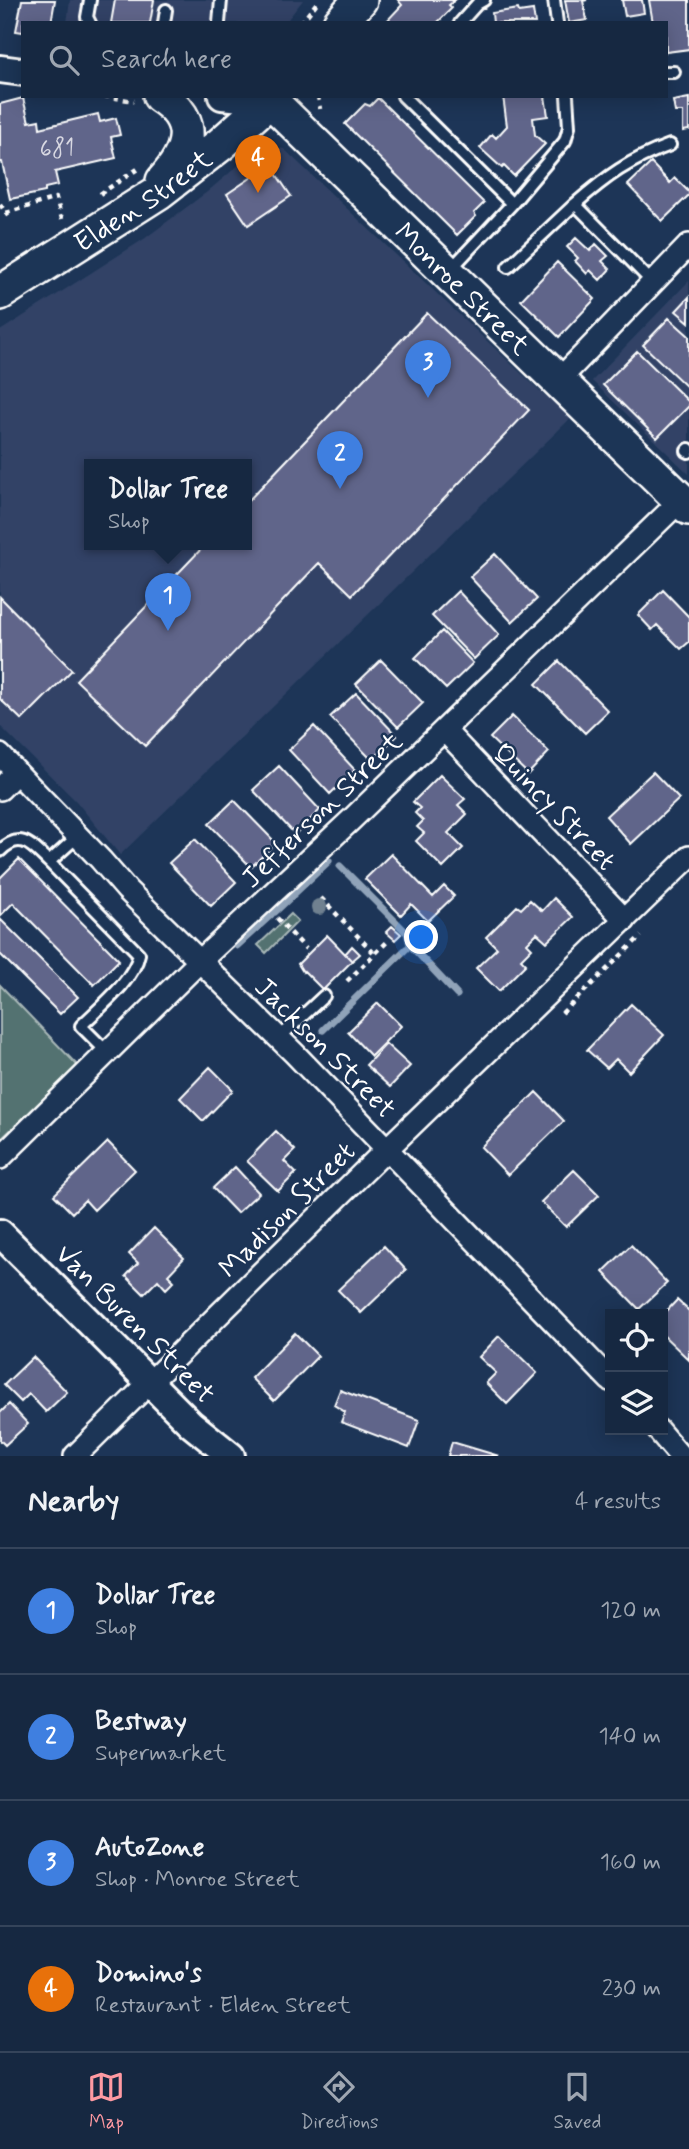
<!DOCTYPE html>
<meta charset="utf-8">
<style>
:root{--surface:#162841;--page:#1f3048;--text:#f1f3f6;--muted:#9ea6b1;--line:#35445a;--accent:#ff9aa2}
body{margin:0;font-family:Mynerve,sans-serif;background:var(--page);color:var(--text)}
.controls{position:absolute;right:21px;bottom:21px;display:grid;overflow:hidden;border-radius:0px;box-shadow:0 4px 18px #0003}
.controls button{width:63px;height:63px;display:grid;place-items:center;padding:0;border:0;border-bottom:2px solid var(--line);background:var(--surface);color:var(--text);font:35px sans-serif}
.you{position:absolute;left:422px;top:938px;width:24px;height:24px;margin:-18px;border:5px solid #fff;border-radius:50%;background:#1a73e8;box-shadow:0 0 0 10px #1a73e833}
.badge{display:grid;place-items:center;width:46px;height:46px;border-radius:50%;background:var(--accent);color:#fff;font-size:23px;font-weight:700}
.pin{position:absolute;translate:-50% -58px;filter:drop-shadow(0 2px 4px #0008)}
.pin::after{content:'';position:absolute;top:37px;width:24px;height:21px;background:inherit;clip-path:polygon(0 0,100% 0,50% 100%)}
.popup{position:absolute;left:84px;top:459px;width:168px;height:91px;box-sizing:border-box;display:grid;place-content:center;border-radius:0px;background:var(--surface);filter:drop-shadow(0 2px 5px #0005);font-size:23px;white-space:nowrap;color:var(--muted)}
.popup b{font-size:26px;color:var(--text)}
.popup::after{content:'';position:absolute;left:50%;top:100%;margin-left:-14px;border:14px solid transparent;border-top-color:var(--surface)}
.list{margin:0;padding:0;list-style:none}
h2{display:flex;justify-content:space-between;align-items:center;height:91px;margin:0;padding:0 28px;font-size:30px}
h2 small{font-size:23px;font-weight:400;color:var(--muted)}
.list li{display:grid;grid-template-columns:46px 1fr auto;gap:21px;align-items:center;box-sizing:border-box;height:126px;padding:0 28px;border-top:2px solid var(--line)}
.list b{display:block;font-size:26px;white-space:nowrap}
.list p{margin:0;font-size:23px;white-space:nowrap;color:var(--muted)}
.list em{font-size:23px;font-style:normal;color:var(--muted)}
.icon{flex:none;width:38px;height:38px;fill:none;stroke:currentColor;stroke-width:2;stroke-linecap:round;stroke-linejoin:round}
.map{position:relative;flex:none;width:689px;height:1456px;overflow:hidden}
.search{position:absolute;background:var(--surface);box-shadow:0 4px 18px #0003;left:21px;right:21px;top:21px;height:77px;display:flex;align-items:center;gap:18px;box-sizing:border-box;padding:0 24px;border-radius:0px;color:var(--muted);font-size:26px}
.sheet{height:595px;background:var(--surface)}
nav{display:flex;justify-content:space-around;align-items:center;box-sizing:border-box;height:98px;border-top:2px solid var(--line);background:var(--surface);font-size:19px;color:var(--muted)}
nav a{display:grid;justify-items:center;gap:4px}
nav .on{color:var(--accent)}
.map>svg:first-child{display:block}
.built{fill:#314366;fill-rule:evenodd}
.green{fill:#537271;stroke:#a9b8b8;stroke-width:2}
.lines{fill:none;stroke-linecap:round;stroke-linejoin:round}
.stream{stroke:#90a3b9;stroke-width:7}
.building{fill:#61658a;stroke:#fff;stroke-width:2}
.service-casing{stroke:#fff;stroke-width:16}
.minor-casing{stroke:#fff;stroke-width:26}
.tertiary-casing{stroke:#fff;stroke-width:32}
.primary-casing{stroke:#fff;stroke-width:38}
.path{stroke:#fff;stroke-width:4.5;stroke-dasharray:5 5;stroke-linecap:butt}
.service{stroke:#1d3557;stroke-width:10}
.minor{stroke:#1d3557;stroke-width:21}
.tertiary{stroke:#1d3557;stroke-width:26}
.primary{stroke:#1d3557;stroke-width:33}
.tree{fill:#6f8190}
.labels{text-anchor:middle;stroke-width:5;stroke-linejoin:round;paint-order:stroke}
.number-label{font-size:24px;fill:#d8d8e2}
.street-label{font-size:28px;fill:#fff;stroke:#1d3557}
</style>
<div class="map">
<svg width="689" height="1456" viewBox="0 0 689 1456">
<rect width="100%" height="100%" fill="#1d3557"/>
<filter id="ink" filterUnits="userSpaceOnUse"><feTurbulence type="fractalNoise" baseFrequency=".0143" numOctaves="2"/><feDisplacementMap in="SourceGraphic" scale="14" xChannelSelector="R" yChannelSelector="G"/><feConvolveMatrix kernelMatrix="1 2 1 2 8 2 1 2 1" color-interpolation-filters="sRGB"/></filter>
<g filter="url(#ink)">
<path class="built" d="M70,0H303L285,23H67Z
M270,146L284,149L540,391L573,416L120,855L76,801L0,726V331L144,239L207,192L260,147ZM89,465H247V545H89Z
M689,281V474L592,381Z"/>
<path class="green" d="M291,914L298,921L266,953L258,945Z
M0,985L78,1066L0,1140Z"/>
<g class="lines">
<path class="stream" d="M340,866L407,933L410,945L457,995
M275,912L329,861
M237,946L271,915
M323,1030L406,949"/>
</g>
<path class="building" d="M22,0H55L51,23H23V32L16,31Z
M115,0H154L150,23H111Z
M398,0H455L449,5L452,8L437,23H385L402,5Z
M565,0H587L583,1L587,20L569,23Z
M622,0H642L644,13L625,16Z
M649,0H689V49L666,52V23H653Z
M518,9L519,12L533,10L535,23H493L492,13Z
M503,96H545L548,116L533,118L535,135L545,144L514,176L504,166L502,168L480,148L492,134L496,138L507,126Z
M23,98L29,122L39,120L40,128L98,114L100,122L116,118L120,135L111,137L116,158L55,172L58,185L45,188V192L10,199L2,162H0V104Z
M378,98L484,203L474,213L476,216L457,235L345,124L365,104L370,106Z
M689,98V130L683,131V112H675L673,101Z
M651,163L670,183L675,178L689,192V195L662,221L628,185Z
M270,165L291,196L248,225L227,194Z
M576,238L590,251L596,244L608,256L602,261L610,269L600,280L590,270L587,274L575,261L578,258L567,247Z
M557,262L595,299L559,337L521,300Z
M689,297V322L676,311Z
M427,313L529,410L352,595L319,563L145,746L76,680L205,545H247V502Z
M669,318L689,336V389L643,345Z
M637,351L689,402V406L657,438L603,385Z
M495,554L537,599L512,622L470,577Z
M663,590L689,617V642L681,649L657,625L652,630L638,615Z
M458,591L499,635L474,659L432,616Z
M0,597L72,670L22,720L0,699Z
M442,631L473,663L446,689L415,658Z
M381,660L423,703L398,727L356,684Z
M559,661L608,711L585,733L536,684Z
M356,693L397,736L372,760L330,717Z
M512,716L549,752L528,774L490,738Z
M314,726L355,770L330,794L289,750Z
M279,766L320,810L295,834L253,790Z
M653,772L679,799L631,844L606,816Z
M440,775L465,799L458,805L467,814L448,833L463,848L443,868L416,841L424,833L417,827L423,821L415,813L420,808L413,802Z
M234,800L276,843L251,867L209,824Z
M195,839L236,882L211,906L169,863Z
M391,854L433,897L444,886L454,896L428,921L411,904L401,915L365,879Z
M19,859L119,960L94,985L13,903L0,916V878Z
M554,898L573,917L547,942L537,933L527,943L532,948L521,959L526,964L499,991L476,968L497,948L486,937L517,906L521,909L530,900L542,911Z
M0,919L78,997L60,1014L0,954Z
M392,926L401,934L395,940L386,932Z
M327,935L352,961L323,990L304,971L303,972L298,964Z
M352,946L360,954L352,961L345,954Z
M378,1003L401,1026L371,1056L348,1032Z
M631,1004L664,1035L629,1072L616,1059L607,1068L587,1050Z
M386,1044L410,1066L390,1087L366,1065Z
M210,1067L233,1090L203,1121L180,1098Z
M536,1092L564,1121L508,1175L481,1147Z
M276,1131L295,1150L284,1161L296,1173L278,1191L247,1161Z
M108,1142L135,1170L94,1210L85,1200L72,1213L54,1195Z
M235,1167L259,1193L237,1213L213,1188Z
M574,1170L599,1195L566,1227L541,1202Z
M154,1228L184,1258L168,1275L174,1281L166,1289L158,1280L144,1294L126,1276L138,1263L129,1254Z
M631,1245L667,1283L639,1309L603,1272Z
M384,1246L406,1270L361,1313L338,1290Z
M677,1300L689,1311V1360L663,1335V1315Z
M295,1333L318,1356L274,1401L251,1378Z
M499,1336L537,1373L507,1404L486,1383L496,1373L479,1357Z
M33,1357L67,1392L46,1412L29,1394L21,1402L4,1385Z
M340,1390L419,1420L409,1448L341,1422L345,1412L334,1405Z
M9,1404L28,1424L5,1445L0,1440V1413Z
M452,1442L499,1456H448Z"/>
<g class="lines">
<g class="service-casing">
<path id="service" d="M554,0L557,23
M90,23L87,17L90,0
M164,23L166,10
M219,23L221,0
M460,23L477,4L484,0
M666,72H674
M403,96L512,204L449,271
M512,204L565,141L569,127L567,96
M575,204C607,176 629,160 670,145
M508,267L575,204L653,283
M689,449L687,451L689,452
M78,836L49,862L139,954C134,980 100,1007 81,1026L107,1052
M0,851C21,830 32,846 49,862
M279,1038L324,996"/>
</g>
<g class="minor-casing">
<path id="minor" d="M558,381L689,245
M444,730L625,920
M0,755L101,860L127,890L294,1053L610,1380
M0,789L16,773
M0,1158L200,961L351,820L681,500
M658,1430L680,1456
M75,1456L388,1148L689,857"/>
</g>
<g class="tertiary-casing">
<path id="tertiary" d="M0,69L23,72
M222,96L271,101
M0,1233L191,1424L231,1456"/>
</g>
<g class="primary-casing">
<g id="primary">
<path d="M340,23L360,0"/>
<path d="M160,96C199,121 190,151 163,181"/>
<path id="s1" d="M271,101L689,508"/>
<path id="s2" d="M0,293L159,192L221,144L275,96"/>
</g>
</g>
<path class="path" d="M301,23L319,0
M104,96L134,101
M318,96L320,109
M100,194L139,168
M0,204L10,219
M6,213L56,198L62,219
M321,898L375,954
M277,918L306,949
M347,981L388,941
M562,1013L641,936"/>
<use href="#service" class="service"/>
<use href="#minor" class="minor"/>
<use href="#tertiary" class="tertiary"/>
<use href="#primary" class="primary"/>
</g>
<circle class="tree" cx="319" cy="907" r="8"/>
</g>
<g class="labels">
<g class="number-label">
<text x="57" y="156">681</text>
</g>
<g class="street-label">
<text dy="10" stroke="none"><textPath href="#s2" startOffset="170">Elden Street</textPath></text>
<text dy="10" stroke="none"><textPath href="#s1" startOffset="268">Monroe Street</textPath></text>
<text transform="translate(555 806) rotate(46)" y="10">Quincy Street</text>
<text transform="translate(321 809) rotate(-44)" y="10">Jefferson Street</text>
<text transform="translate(326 1047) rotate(45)" y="10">Jackson Street</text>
<text transform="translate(286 1209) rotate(-45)" y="10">Madison Street</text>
<text transform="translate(136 1323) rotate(45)" y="10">Van Buren Street</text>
</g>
</g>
</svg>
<div class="controls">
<button><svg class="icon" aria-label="locate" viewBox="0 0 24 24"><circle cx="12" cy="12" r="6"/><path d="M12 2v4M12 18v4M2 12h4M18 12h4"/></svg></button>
<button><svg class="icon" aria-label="layers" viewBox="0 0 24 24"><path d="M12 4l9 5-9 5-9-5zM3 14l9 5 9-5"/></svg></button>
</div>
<div class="you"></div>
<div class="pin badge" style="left:168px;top:631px;background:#3f7fe0">1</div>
<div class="popup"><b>Dollar Tree</b>Shop</div>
<div class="pin badge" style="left:340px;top:489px;background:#3f7fe0">2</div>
<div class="pin badge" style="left:428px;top:398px;background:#3f7fe0">3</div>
<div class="pin badge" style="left:258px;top:193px;background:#e8710a">4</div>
<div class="search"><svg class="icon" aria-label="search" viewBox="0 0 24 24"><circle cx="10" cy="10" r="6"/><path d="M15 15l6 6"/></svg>Search here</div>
</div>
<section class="sheet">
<h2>Nearby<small>4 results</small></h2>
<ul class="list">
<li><span class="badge" style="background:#3f7fe0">1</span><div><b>Dollar Tree</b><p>Shop</p></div><em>120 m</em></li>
<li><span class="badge" style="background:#3f7fe0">2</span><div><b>Bestway</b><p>Supermarket</p></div><em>140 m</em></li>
<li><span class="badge" style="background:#3f7fe0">3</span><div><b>AutoZone</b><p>Shop · Monroe Street</p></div><em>160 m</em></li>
<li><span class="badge" style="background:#e8710a">4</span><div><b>Domino's</b><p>Restaurant · Elden Street</p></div><em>230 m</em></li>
</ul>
</section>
<nav>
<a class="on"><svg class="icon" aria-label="map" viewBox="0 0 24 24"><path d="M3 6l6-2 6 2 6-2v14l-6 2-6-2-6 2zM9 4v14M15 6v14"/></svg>Map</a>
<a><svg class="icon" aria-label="directions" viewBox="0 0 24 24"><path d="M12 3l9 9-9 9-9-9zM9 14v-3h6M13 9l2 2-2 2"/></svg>Directions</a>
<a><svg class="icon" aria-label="saved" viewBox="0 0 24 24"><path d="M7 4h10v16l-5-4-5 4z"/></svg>Saved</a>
</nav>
